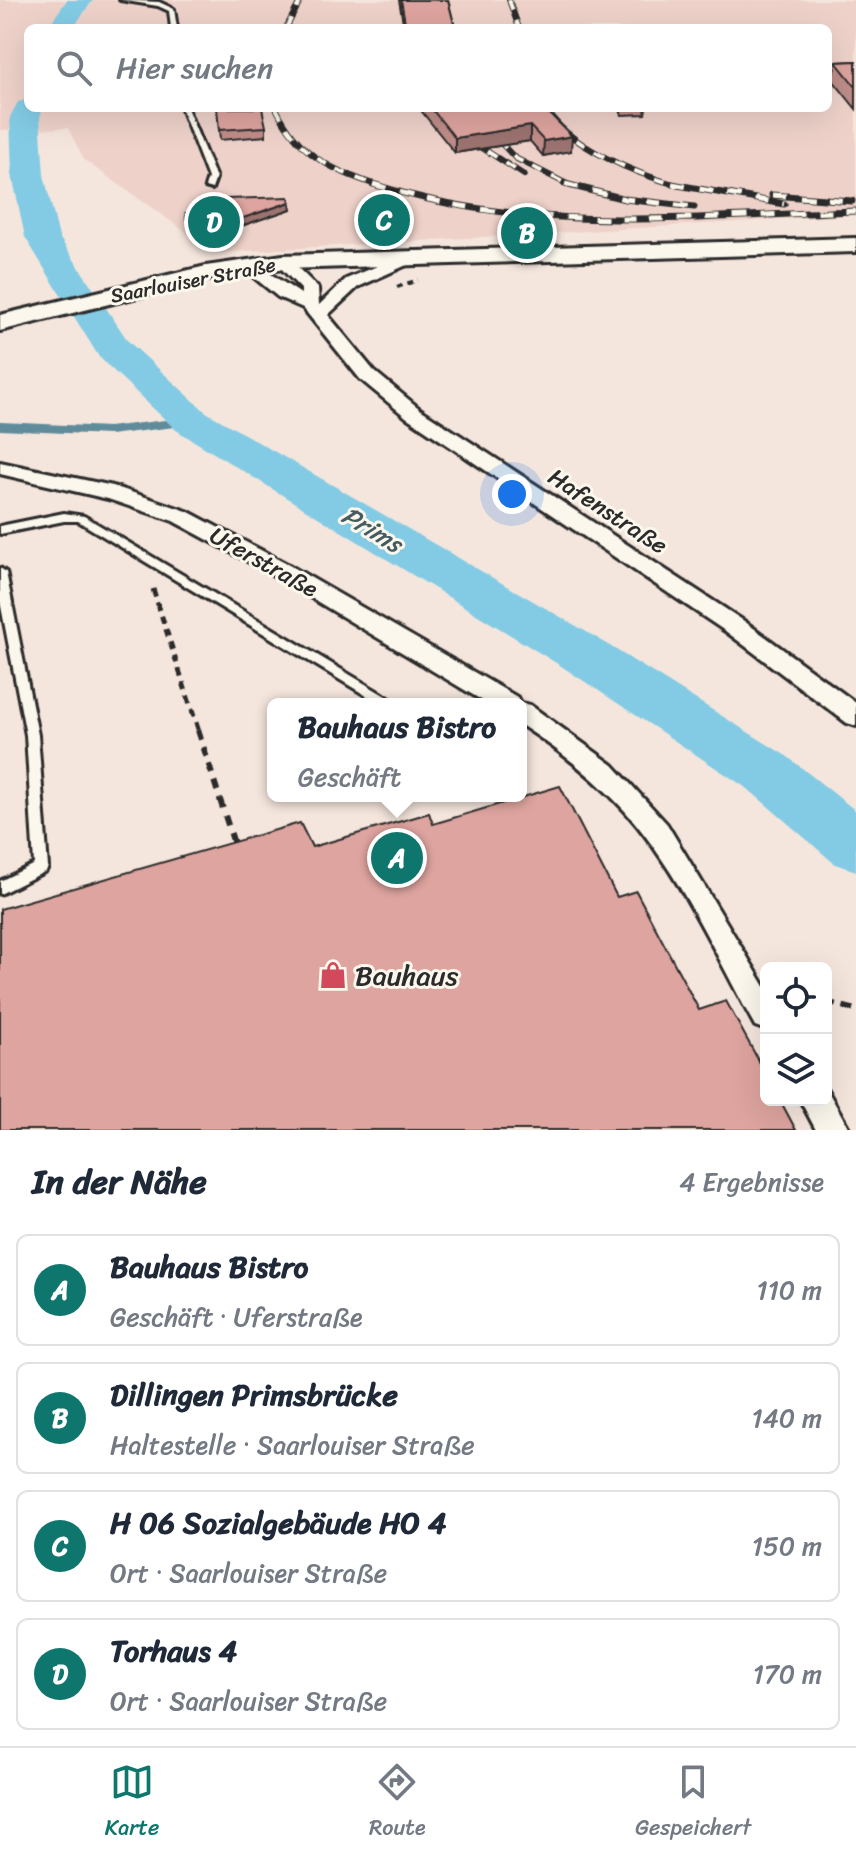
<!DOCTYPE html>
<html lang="de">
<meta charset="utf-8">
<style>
:root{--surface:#fff;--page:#f6f6f7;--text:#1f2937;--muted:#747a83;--line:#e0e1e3;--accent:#0f766e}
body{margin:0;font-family:Sriracha,sans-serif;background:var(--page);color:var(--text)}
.controls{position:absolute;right:24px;bottom:24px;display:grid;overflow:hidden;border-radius:12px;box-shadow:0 8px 32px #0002}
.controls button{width:72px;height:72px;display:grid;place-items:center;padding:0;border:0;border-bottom:2px solid var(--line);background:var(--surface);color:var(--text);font:40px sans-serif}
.you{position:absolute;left:512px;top:494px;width:28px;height:28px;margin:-20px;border:6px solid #fff;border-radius:50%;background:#1a73e8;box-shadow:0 0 0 12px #1a73e833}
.badge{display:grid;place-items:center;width:52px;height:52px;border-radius:50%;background:var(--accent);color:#fff;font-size:26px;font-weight:700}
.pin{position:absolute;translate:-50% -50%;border:4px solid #fff;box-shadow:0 2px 8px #0006}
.popup{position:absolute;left:267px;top:698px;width:260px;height:104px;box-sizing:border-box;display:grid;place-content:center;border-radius:12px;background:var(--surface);filter:drop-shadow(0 2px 6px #0005);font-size:26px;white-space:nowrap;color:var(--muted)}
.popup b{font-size:30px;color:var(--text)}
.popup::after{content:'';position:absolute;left:50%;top:100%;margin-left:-16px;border:16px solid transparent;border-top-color:var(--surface)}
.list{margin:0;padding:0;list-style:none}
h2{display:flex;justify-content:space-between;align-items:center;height:104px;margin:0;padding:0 32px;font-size:34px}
h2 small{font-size:26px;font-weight:400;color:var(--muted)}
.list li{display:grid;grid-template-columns:52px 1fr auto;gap:24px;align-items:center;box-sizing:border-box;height:112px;margin:0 16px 16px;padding:0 16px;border:2px solid var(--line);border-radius:12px}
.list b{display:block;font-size:30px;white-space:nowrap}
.list p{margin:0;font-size:26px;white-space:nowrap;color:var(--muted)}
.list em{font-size:26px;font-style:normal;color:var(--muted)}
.icon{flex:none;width:44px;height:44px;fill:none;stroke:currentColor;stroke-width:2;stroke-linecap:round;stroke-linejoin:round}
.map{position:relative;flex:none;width:856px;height:1130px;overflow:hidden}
.search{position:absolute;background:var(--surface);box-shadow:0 8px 32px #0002;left:24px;right:24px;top:24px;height:88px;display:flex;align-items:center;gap:20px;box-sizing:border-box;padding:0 28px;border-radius:12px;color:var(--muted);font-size:30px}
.sheet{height:616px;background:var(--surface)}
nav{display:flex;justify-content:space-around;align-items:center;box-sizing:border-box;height:112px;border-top:2px solid var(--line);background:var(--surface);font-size:22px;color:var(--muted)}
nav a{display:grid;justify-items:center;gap:4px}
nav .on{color:var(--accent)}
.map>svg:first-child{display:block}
.built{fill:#eed2ca;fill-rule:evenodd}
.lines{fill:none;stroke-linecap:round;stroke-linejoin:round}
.stream-far1{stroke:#608b9a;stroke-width:6}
.stream{stroke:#608b9a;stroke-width:8}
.river{fill:#83cbe4;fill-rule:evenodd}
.lane-casing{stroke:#2b2b2b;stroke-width:6}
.street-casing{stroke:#2b2b2b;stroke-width:6}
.secondary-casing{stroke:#2b2b2b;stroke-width:6}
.path-far2{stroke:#2b2b2b;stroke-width:4;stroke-dasharray:6 5;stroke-linecap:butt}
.path-far1{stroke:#2b2b2b;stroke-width:5;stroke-dasharray:8 6;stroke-linecap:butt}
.path{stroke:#2b2b2b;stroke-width:6;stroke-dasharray:10 8;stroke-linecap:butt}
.lane{fill:#fbf7ec;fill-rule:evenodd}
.street{fill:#fbf7ec;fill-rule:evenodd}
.secondary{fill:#fbf7ec;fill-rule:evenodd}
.rail-far1-casing{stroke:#2b2b2b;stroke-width:6}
.rail-casing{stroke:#2b2b2b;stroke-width:7}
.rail-far1{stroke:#fbf7ec;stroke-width:4;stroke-dasharray:11;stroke-linecap:butt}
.rail{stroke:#fbf7ec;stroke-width:5;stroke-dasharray:14;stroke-linecap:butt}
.wall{fill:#bf8d89;stroke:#2b2b2b;stroke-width:2}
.shaded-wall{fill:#9b736f;stroke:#2b2b2b;stroke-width:2}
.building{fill:#dea49f;stroke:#2b2b2b;stroke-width:2}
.labels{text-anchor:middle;stroke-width:6;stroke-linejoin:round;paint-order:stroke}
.far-street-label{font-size:20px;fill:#2b2b2b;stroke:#fbf7ec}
.street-label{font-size:24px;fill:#2b2b2b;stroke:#fbf7ec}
.water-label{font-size:26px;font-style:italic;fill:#455b62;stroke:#fbf7ec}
.near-poi-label{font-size:28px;fill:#2b2b2b;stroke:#fbf7ec;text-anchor:start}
</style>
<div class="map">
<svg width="856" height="1130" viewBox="0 0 856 1130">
<rect width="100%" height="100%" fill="#f5e6dd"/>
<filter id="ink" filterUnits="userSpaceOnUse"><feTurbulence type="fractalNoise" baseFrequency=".0125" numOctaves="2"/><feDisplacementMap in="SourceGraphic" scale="16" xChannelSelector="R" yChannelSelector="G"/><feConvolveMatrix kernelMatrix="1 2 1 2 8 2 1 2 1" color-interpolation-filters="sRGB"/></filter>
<g filter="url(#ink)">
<path class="built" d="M0,0H856V215L216,253L84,160L68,128L0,130ZM28,28H828V108H28Z"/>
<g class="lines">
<path class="stream-far1" d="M166,424L191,421"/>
<path class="stream" d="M0,426L109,431L182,422"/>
<path class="river" d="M67,0H93L73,28H47Z
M28,99V108H43L40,117L44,175L59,237L128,341L206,412L597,638L788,757L856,811V871L835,864L748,789L561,666L176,430L99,357L25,237L12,175L10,117L18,102Z"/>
<g class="lane-casing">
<path id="lane" d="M120,0L159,2L174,9L177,28H171L169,11L158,6Z
M181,108H187L216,178L212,189L205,187L208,178Z
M64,513L84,516L394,701L396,704H380L78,521H64L0,534V526Z
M0,568L6,572L38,735L48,867L46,871L0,894V881L34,864L26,735L0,601Z"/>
</g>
<g class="street-casing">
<path id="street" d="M414,251L420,253V259L358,287L328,315L374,371L420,409L744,621L856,703V726L847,723L728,633L406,417L360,379L303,308L278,297L240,266L248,261L254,263L301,294V289L275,262L283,257L289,259L318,288L319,305L346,279Z
M0,462L113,486L187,511L289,565L517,697L520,703L530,705L613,765L667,824L766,988V1030L755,1026C715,954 680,873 625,811C594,777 559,750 521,725V704H488L273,575L173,521L108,499L0,474Z
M826,1088L850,1130H816L800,1100H826Z"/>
</g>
<g class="secondary-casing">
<path id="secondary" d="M856,238V252L283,269L206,280L0,331V315L206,266L283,255Z"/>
</g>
<path class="path-far2" d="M397,287L418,280"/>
<path class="path-far1" d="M153,589L199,732"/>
<path class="path" d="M198,730L235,847
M826,1002L856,1010"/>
<use href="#lane" class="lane"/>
<use href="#street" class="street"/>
<use href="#secondary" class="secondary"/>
<g class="rail-far1-casing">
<path id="rail-far1" d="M509,0L519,28
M286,28L301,0
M276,108C300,156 329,169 379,186
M438,108L462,135L524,175
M468,108L515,158L571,186
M546,108C567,147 639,175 680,186"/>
</g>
<g class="rail-casing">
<path id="rail" d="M373,184C529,235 694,217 856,211
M565,184L625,199L694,207
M672,184L784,204
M772,195L852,201"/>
</g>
<use href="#rail-far1" class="rail-far1"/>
<use href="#rail" class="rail"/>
</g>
<path class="wall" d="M399,0H448L455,28H404Z
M856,61V109L832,79L836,62Z
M217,108L266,127V136L220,140Z
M419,108H544L571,151L543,156L530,141L455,153Z
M619,108H646L645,114L622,115Z
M291,209L209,237L186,219V213Z"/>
<path class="shaded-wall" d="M530,126V141L455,153V138Z
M572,136L571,151L543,156L544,141Z
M290,202L291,209L209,237L208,230Z"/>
<path class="building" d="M401,0H448L455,28H406Z
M856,61V87L836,62Z
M217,108H262L266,127L219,130Z
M431,108H544L572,136L544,141L530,126L455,138Z
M289,197L290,202L208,230L186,213L226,199Z
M560,786L617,897L636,891L699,1010L726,1001L766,1074V1100H780L796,1130H0V909L300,823L312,847L429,813L433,824Z"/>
</g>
<defs>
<g id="shop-bare" transform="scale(2.16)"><path d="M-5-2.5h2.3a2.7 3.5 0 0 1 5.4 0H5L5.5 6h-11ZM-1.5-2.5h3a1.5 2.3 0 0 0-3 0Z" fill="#d1495b" stroke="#fbf7ec" stroke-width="2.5" paint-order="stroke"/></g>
</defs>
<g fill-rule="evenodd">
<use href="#shop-bare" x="333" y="975"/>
</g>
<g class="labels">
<g class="far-street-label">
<text transform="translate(193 280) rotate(-11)" y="7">Saarlouiser Straße</text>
</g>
<g class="street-label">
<text transform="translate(608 511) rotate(33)" y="8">Hafenstraße</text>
<text transform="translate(264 562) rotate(29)" y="8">Uferstraße</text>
</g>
<g class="water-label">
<text transform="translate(372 529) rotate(31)" y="9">Prims</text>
</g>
<g class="near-poi-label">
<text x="355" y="985">Bauhaus</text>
</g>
</g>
</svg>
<div class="controls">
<button><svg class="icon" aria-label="locate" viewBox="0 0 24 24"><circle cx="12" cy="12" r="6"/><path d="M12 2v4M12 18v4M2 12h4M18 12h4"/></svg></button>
<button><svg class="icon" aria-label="layers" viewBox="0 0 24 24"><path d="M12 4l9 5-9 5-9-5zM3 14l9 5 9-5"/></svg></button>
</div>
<div class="you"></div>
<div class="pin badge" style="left:397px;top:858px">A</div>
<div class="popup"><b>Bauhaus Bistro</b>Geschäft</div>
<div class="pin badge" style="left:527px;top:233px">B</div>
<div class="pin badge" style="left:384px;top:220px">C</div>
<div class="pin badge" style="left:214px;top:222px">D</div>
<div class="search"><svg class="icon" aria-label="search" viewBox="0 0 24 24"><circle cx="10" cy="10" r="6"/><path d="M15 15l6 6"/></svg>Hier suchen</div>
</div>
<section class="sheet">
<h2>In der Nähe<small>4 Ergebnisse</small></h2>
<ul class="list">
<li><span class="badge">A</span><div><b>Bauhaus Bistro</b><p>Geschäft · Uferstraße</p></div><em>110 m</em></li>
<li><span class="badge">B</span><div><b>Dillingen Primsbrücke</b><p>Haltestelle · Saarlouiser Straße</p></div><em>140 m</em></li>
<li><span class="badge">C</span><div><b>H 06 Sozialgebäude HO 4</b><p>Ort · Saarlouiser Straße</p></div><em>150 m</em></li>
<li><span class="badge">D</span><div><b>Torhaus 4</b><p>Ort · Saarlouiser Straße</p></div><em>170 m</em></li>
</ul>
</section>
<nav>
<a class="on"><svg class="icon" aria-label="map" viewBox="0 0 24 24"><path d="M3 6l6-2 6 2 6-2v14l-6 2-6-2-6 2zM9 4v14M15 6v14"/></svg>Karte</a>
<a><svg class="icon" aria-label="directions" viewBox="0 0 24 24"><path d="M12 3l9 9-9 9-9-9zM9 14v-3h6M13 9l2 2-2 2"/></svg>Route</a>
<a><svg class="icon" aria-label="saved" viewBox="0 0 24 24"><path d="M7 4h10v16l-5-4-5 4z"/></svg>Gespeichert</a>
</nav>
